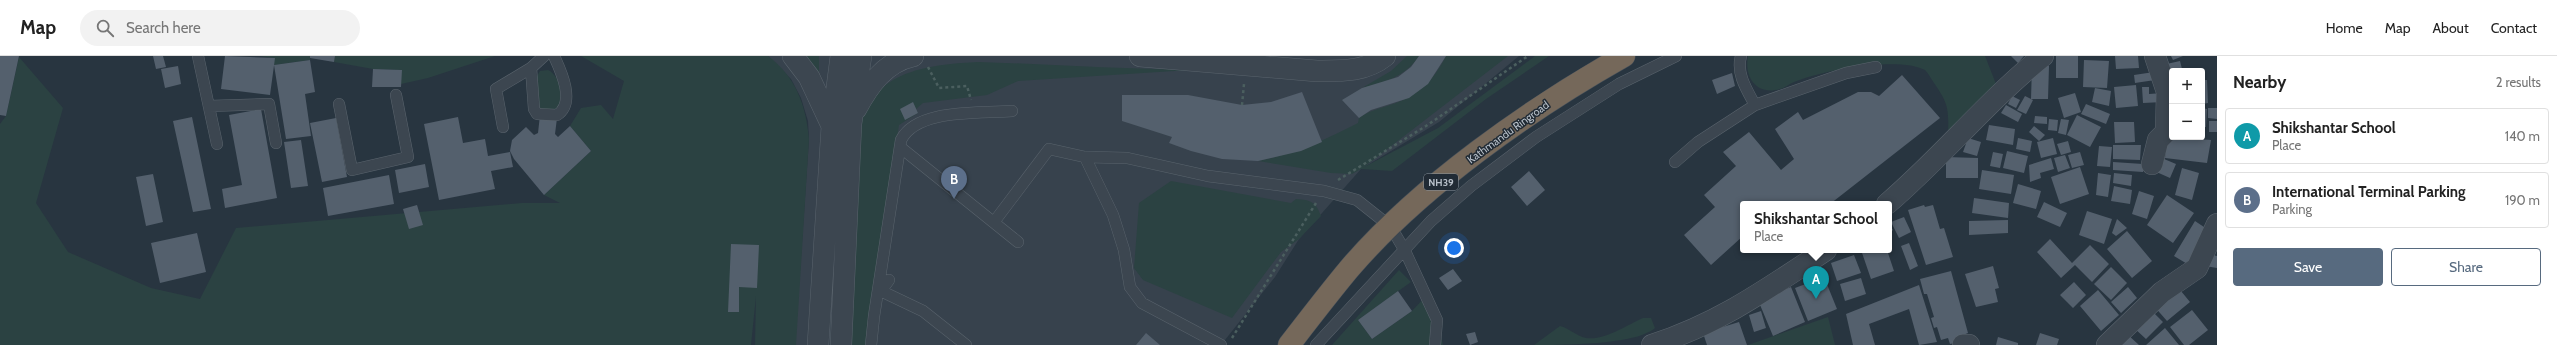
<!DOCTYPE html>
<meta charset="utf-8">
<style>
:root{--surface:#fff;--page:#f2f2f2;--text:#222;--muted:#767676;--line:#e0e0e0;--accent:#576a7f}
body{margin:0;font-family:Cabin,sans-serif;background:var(--page);color:var(--text)}
.controls{position:absolute;right:12px;top:12px;display:grid;overflow:hidden;border-radius:4px;box-shadow:0 2px 6px #0003}
.controls button{width:36px;height:36px;display:grid;place-items:center;padding:0;border:0;border-bottom:1px solid var(--line);background:var(--surface);color:var(--text);font:20px sans-serif}
.you{position:absolute;left:1454px;top:192px;width:14px;height:14px;margin:-10px;border:3px solid #fff;border-radius:50%;background:#1a73e8;box-shadow:0 0 0 6px #1a73e833}
.badge{display:grid;place-items:center;width:26px;height:26px;border-radius:50%;background:var(--accent);color:#fff;font-size:13px;font-weight:700}
.pin{position:absolute;translate:-50% -33px;filter:drop-shadow(0 1px 2px #0008)}
.pin::after{content:'';position:absolute;top:21px;width:14px;height:12px;background:inherit;clip-path:polygon(0 0,100% 0,50% 100%)}
.popup{position:absolute;left:1740px;top:145px;width:152px;height:52px;box-sizing:border-box;display:grid;place-content:center;border-radius:4px;background:var(--surface);filter:drop-shadow(0 1px 3px #0005);font-size:13px;white-space:nowrap;color:var(--muted)}
.popup b{font-size:15px;color:var(--text)}
.popup::after{content:'';position:absolute;left:50%;top:100%;margin-left:-8px;border:8px solid transparent;border-top-color:var(--surface)}
.list{margin:0;padding:0;list-style:none}
h2{display:flex;justify-content:space-between;align-items:center;height:52px;margin:0;padding:0 16px;font-size:17px}
h2 small{font-size:13px;font-weight:400;color:var(--muted)}
.list li{display:grid;grid-template-columns:26px 1fr auto;gap:12px;align-items:center;box-sizing:border-box;height:56px;margin:0 8px 8px;padding:0 8px;border:1px solid var(--line);border-radius:4px}
.list b{display:block;font-size:15px;white-space:nowrap}
.list p{margin:0;font-size:13px;white-space:nowrap;color:var(--muted)}
.list em{font-size:13px;font-style:normal;color:var(--muted)}
.actions{display:flex;gap:8px;padding:12px 16px}
.actions a{flex:1;padding:9px 0;border:1px solid var(--accent);border-radius:4px;text-align:center;font-size:14px;color:var(--accent)}
.actions .main{background:var(--accent);color:#fff}
.icon{flex:none;width:22px;height:22px;fill:none;stroke:currentColor;stroke-width:2;stroke-linecap:round;stroke-linejoin:round}
.map{position:relative;flex:none;width:2217px;height:289px;overflow:hidden}
header{display:flex;align-items:center;gap:24px;box-sizing:border-box;height:56px;padding:0 20px;background:var(--surface);border-bottom:1px solid var(--line)}
header strong{font-size:19px}
nav{display:flex;gap:22px;margin-inline-start:auto;font-size:14px}
.search{width:280px;height:36px;background:var(--page);display:flex;align-items:center;gap:10px;box-sizing:border-box;padding:0 14px;border-radius:22px;color:var(--muted);font-size:15px}
main{display:flex}
aside{flex:1;background:var(--surface)}
.map>svg:first-child{display:block}
.airport{fill:#37424d}
.green{fill:#2b4242}
.building{fill:#54606d}
.lines{fill:none;stroke-linecap:round;stroke-linejoin:round}
.lane-casing{stroke:#5a646d;stroke-width:12}
.street-casing{stroke:#5a646d;stroke-width:22}
.highway-casing{stroke:#47515a;stroke-width:23}
.path{stroke:#4b5f5f;stroke-width:2.5;stroke-dasharray:3 3;stroke-linecap:butt}
.lane{stroke:#3c4650;stroke-width:11}
.street{stroke:#3c4650;stroke-width:21}
.highway{stroke:#75685a;stroke-width:22}
.labels{text-anchor:middle;stroke-width:3;stroke-linejoin:round;paint-order:stroke}
.shield{fill:#212b35;stroke:#8b949d;stroke-width:1}
.shield-label{font-size:10px;font-weight:bold;fill:#b9c1ca}
.street-label{font-size:11px;fill:#b9c1ca;stroke:#212b35}
</style>
<header>
<strong>Map</strong>
<div class="search"><svg class="icon" aria-label="search" viewBox="0 0 24 24"><circle cx="10" cy="10" r="6"/><path d="M15 15l6 6"/></svg>Search here</div>
<nav><a>Home</a><a>Map</a><a>About</a><a>Contact</a></nav>
</header>
<main>
<div class="map">
<svg width="2217" height="289" viewBox="0 0 2217 289">
<rect width="100%" height="100%" fill="#283540"/>
<path class="airport" d="M768,0H1519L1439,66L1361,113L1299,183L1275,221L1221,289H795L809,83L808,65L801,42L791,23Z"/>
<path class="green" d="M260,0H310V4L274,9V2Z
M335,0H495L428,22L401,28V14L373,13L334,6Z
M581,0H768C796,21 806,49 809,83L796,289H755L756,240L751,289H0V68L6,60L19,1L63,52L36,147L68,196L151,232L200,243L236,172L522,147H560L544,139L591,95L570,70L581,52L601,49L613,63L624,25Z
M805,0H819V17L817,16Z
M1407,0H1419C1405,21 1385,26 1362,32L1391,15Z
M1446,0H1508L1364,111L1438,72L1535,0H1549L1486,43L1392,115L1361,113L1352,118L1331,117L1258,105C1295,98 1325,84 1358,67L1359,62C1369,55 1378,53 1390,49C1416,41 1434,25 1446,0Z
M1748,0H1985L1998,33L1948,77C1949,53 1948,47 1934,27C1931,23 1929,18 1925,14C1900,0 1822,14 1794,26C1789,28 1785,32 1780,33C1756,40 1744,21 1748,0Z
M978,6C1049,8 1119,13 1190,14L1018,25L987,39L923,47L916,53L918,57L899,69L866,289H845L858,83C860,75 860,66 863,58C882,13 935,8 978,6Z
M548,14C560,19 566,45 556,55L542,57C535,45 531,28 540,15Z
M1171,125L1291,147L1296,143C1311,144 1316,146 1321,160L1299,183L1281,196L1232,262L1143,224L1134,212L1139,147Z
M1399,214L1411,226L1358,264L1372,283L1412,255L1426,240L1435,254L1443,289H1332Z
M1828,261L1835,289H1748Z
M1643,262H1651L1655,272C1636,289 1562,289 1534,289L1560,270C1569,272 1576,280 1586,282C1604,285 1627,269 1643,262Z"/>
<path class="building" d="M0,0H19L6,60L0,59Z
M153,0H163L166,11L156,13Z
M225,0L275,2L270,39L221,33Z
M310,0H335L334,6L310,2Z
M1419,0H1446L1428,28L1409,42L1371,54L1359,62L1342,44L1362,32L1398,21L1411,11Z
M2011,0H2024L2018,7Z
M2056,0H2078V22H2056Z
M2115,0H2138L2139,12L2116,13Z
M2171,0H2183L2173,4Z
M310,4L315,36L305,38L311,80L286,83L274,9Z
M2084,4L2109,5L2107,32L2083,31Z
M2180,5L2182,13L2165,18L2162,9Z
M178,10L181,28L165,32L161,13Z
M2032,10H2049L2048,43H2031Z
M373,13L402,14L401,31H372Z
M2154,16L2155,24L2135,27L2134,19Z
M1732,17L1735,30L1717,38L1712,24Z
M1902,19L1940,62L1830,148H1743V180L1711,209L1684,179L1715,151L1704,139L1736,110L1723,96L1749,76L1781,114L1794,103L1775,73L1798,56L1803,64L1858,36H1871L1879,40Z
M2202,24H2207L2208,47L2202,48Z
M2136,29L2138,50L2116,52L2114,31Z
M2142,31H2149V38L2163,37V46L2143,47Z
M2095,32L2111,35L2109,50L2092,46Z
M1302,36L1322,86L1301,95L1258,105L1222,103L1191,95L1169,87L1172,81L1122,65V39H1188L1242,49L1271,46Z
M2075,37L2081,56L2064,62L2058,42Z
M2012,40L2020,44L2016,52L2008,48Z
M2025,40L2033,44L2026,58L2017,54Z
M913,46L918,57L905,64L900,53Z
M2086,48L2110,58L2106,68L2081,58Z
M2006,49L2022,58L2018,66L2001,57Z
M2202,52L2207,53L2206,71H2202Z
M2208,52H2217V63L2208,62Z
M261,53L277,142L225,152L222,133L242,129L229,59Z
M540,59L557,62L555,78L558,81L570,70L591,95L544,139L514,103L510,95L512,84L526,71L534,79L538,77Z
M2077,59L2101,71L2090,91L2067,79Z
M2035,60L2047,61V68L2034,67Z
M192,61L211,153L193,156L173,65Z
M458,61L463,87L485,83L488,100L510,96L513,111L491,115L495,133L439,144L424,68Z
M336,62L347,121L322,126L310,67Z
M2049,63L2058,64L2057,75L2048,74Z
M2061,63L2069,64L2066,79L2058,77Z
M2209,65H2217V76H2209Z
M2114,66H2134L2135,86L2115,87Z
M1989,69L2015,73L2013,89L1986,84Z
M2034,70L2045,79L2039,85L2029,76Z
M2168,78L2172,81L2211,84L2207,107L2165,102Z
M1968,82L1981,86L1977,100L1963,96Z
M2018,82L2032,85L2030,96L2016,93Z
M2053,82L2057,98L2041,102L2037,86Z
M301,84L308,130L291,132L284,86Z
M2068,85L2071,96L2061,99L2057,88Z
M2113,89H2141L2140,104L2113,103Z
M2099,90L2112,91L2110,111L2097,110Z
M2007,95L2028,100L2024,117L2003,112Z
M1993,96L2003,98L2000,112L1990,110Z
M2080,96L2084,109L2072,112L2068,99Z
M2065,99L2070,112L2058,116L2054,102Z
M2157,100L2176,108L2170,122L2152,114Z
M1946,101L1978,102V122H1946Z
M2051,102L2054,113L2040,117L2041,122L2030,126L2029,109Z
M2113,106L2143,108V116L2113,114Z
M425,108L429,131L399,137L395,114Z
M2080,111L2089,138L2060,148L2051,121Z
M2182,112L2199,117L2192,144L2175,139Z
M1982,114L2014,119L2011,138L1979,133Z
M1529,115L1545,134L1527,150L1511,131Z
M2098,117L2111,119L2108,141L2096,139Z
M2114,117L2132,119L2131,130L2113,127Z
M153,118L163,166L146,170L136,121Z
M389,119L394,148L328,160L323,132Z
M2018,128L2041,135L2036,153L2013,147Z
M2114,130L2132,134L2130,148L2111,145Z
M2139,135L2154,140L2147,163L2132,158Z
M2167,139L2194,157L2173,187L2147,169Z
M1974,142L2009,147L2008,162L1972,157Z
M2044,146L2067,157L2060,171L2037,161Z
M417,149L423,169L409,173L403,153Z
M1924,149L1925,151L1933,149L1940,173L1944,172L1953,201L1926,209L1908,154Z
M2087,155L2112,163L2104,188L2079,179Z
M1904,161L1911,176L1899,182L1891,166Z
M2117,163L2127,172L2116,180L2112,177Z
M2008,164V177L1969,179V165Z
M2195,165L2210,175L2189,209L2174,200Z
M1889,168L1893,174L1889,177Z
M2127,175L2152,205L2132,222L2107,193Z
M197,177L206,216L160,227L151,187Z
M2050,183L2072,207L2090,189L2109,208L2092,226L2075,209L2061,222L2037,196Z
M1909,187L1918,210L1910,214L1901,190Z
M731,188L759,189L757,232L739,231V256H728Z
M1861,194H1887L1894,215L1871,223Z
M2208,198L2217,200V212L2205,210Z
M1854,199L1861,217L1837,225L1831,207Z
M1993,210L1999,232L1995,233L1998,246L1976,251L1965,218Z
M2111,211L2127,227L2111,244L2094,228Z
M1453,213L1462,225L1448,234L1439,222Z
M1951,215L1968,277L1963,279L1964,285L1950,288L1948,282L1941,284L1937,271L1934,272L1931,262L1934,261L1927,238H1924L1920,223Z
M1824,221L1837,253L1808,265L1795,232Z
M1861,222L1866,238L1845,245L1840,228Z
M2074,226L2086,239L2073,252L2060,239Z
M1919,229L1937,286L1919,289L1909,253L1869,268L1875,289H1853L1846,258Z
M2176,229L2190,246L2167,265L2153,249Z
M1791,231L1805,266L1773,280L1758,244Z
M2128,231L2137,242L2121,257L2111,246Z
M2098,234L2119,259L2101,275L2080,250Z
M1398,235L1412,255L1372,283L1358,264Z
M2150,253L2163,266L2146,283L2133,271Z
M2192,254L2208,274L2189,289H2184L2170,271Z
M1761,255L1766,272L1754,276L1749,259Z
M1739,266L1747,289H1707L1703,277Z
M2165,272L2179,289H2146Z
M1475,276L1478,286L1470,289L1466,278Z
M1146,277L1160,289H1136Z
M2040,277L2059,283L2057,289H2036Z
M2127,278L2139,289H2117Z
M1998,281L2018,287V289H1996Z"/>
<g class="lines">
<g class="lane-casing">
<path id="lane" d="M198,0L217,88
M1741,0C1736,18 1747,34 1755,49
M531,12L534,53L537,58L557,59C576,47 561,15 554,0
M339,48L352,114L408,101L396,39
M209,50L269,48L276,87
M503,71L496,33L531,12L544,0
M900,91L1018,186
M1085,101L1113,159L1124,194L1130,231L1142,247L1221,289
M1675,106L1698,86L1755,49L1846,17L1876,11
M994,166L1049,93L1085,101L1127,102L1208,120L1324,135L1357,144L1391,171L1405,195L1437,264L1435,289
M889,224L881,235L923,255L966,289
M871,289L874,260L901,84C917,52 980,58 1012,55
M1316,289L1431,165L1471,130L1536,81L1619,28L1676,0"/>
</g>
<g class="street-casing">
<path id="street" d="M793,0L809,21L832,70
M1140,0L1317,15C1342,15 1365,16 1385,0
M856,53C869,29 885,6 913,0
M2152,108L2158,84L2166,76L2167,36L2155,0
M1887,148C1942,101 1987,45 2043,0
M818,289L832,70L841,0
M841,289L851,68L861,0
M1652,289C1720,267 1767,233 1826,194
M1963,289H1969
M2107,289L2162,236L2197,212L2217,168"/>
</g>
<g class="highway-casing">
<path id="highway" d="M1289,289C1309,263 1329,237 1349,213C1420,130 1530,53 1624,0"/>
</g>
<path class="path" d="M928,11L939,32L967,30L971,44
M1242,49L1244,28
M1338,124L1426,70L1528,0
M1232,282L1316,147"/>
<use href="#lane" class="lane"/>
<use href="#street" class="street"/>
<use href="#highway" class="highway"/>
</g>
<g class="labels">
<rect class="shield" x="1424" y="118" width="34" height="16" rx="3"/>
<g class="shield-label">
<text x="1441" y="130">NH39</text>
</g>
<g class="street-label">
<text transform="translate(1508 76) rotate(-36)" y="4">Kathmandu Ringroad</text>
</g>
</g>
</svg>
<div class="controls">
<button>+</button>
<button>−</button>
</div>
<div class="you"></div>
<div class="pin badge" style="left:1816px;top:243px;background:#0f9aa8">A</div>
<div class="popup"><b>Shikshantar School</b>Place</div>
<div class="pin badge" style="left:954px;top:143px;background:#5c6f8a">B</div>
</div>
<aside>
<h2>Nearby<small>2 results</small></h2>
<ul class="list">
<li><span class="badge" style="background:#0f9aa8">A</span><div><b>Shikshantar School</b><p>Place</p></div><em>140 m</em></li>
<li><span class="badge" style="background:#5c6f8a">B</span><div><b>International Terminal Parking</b><p>Parking</p></div><em>190 m</em></li>
</ul>
<div class="actions"><a class="main">Save</a><a>Share</a></div>
</aside>
</main>
